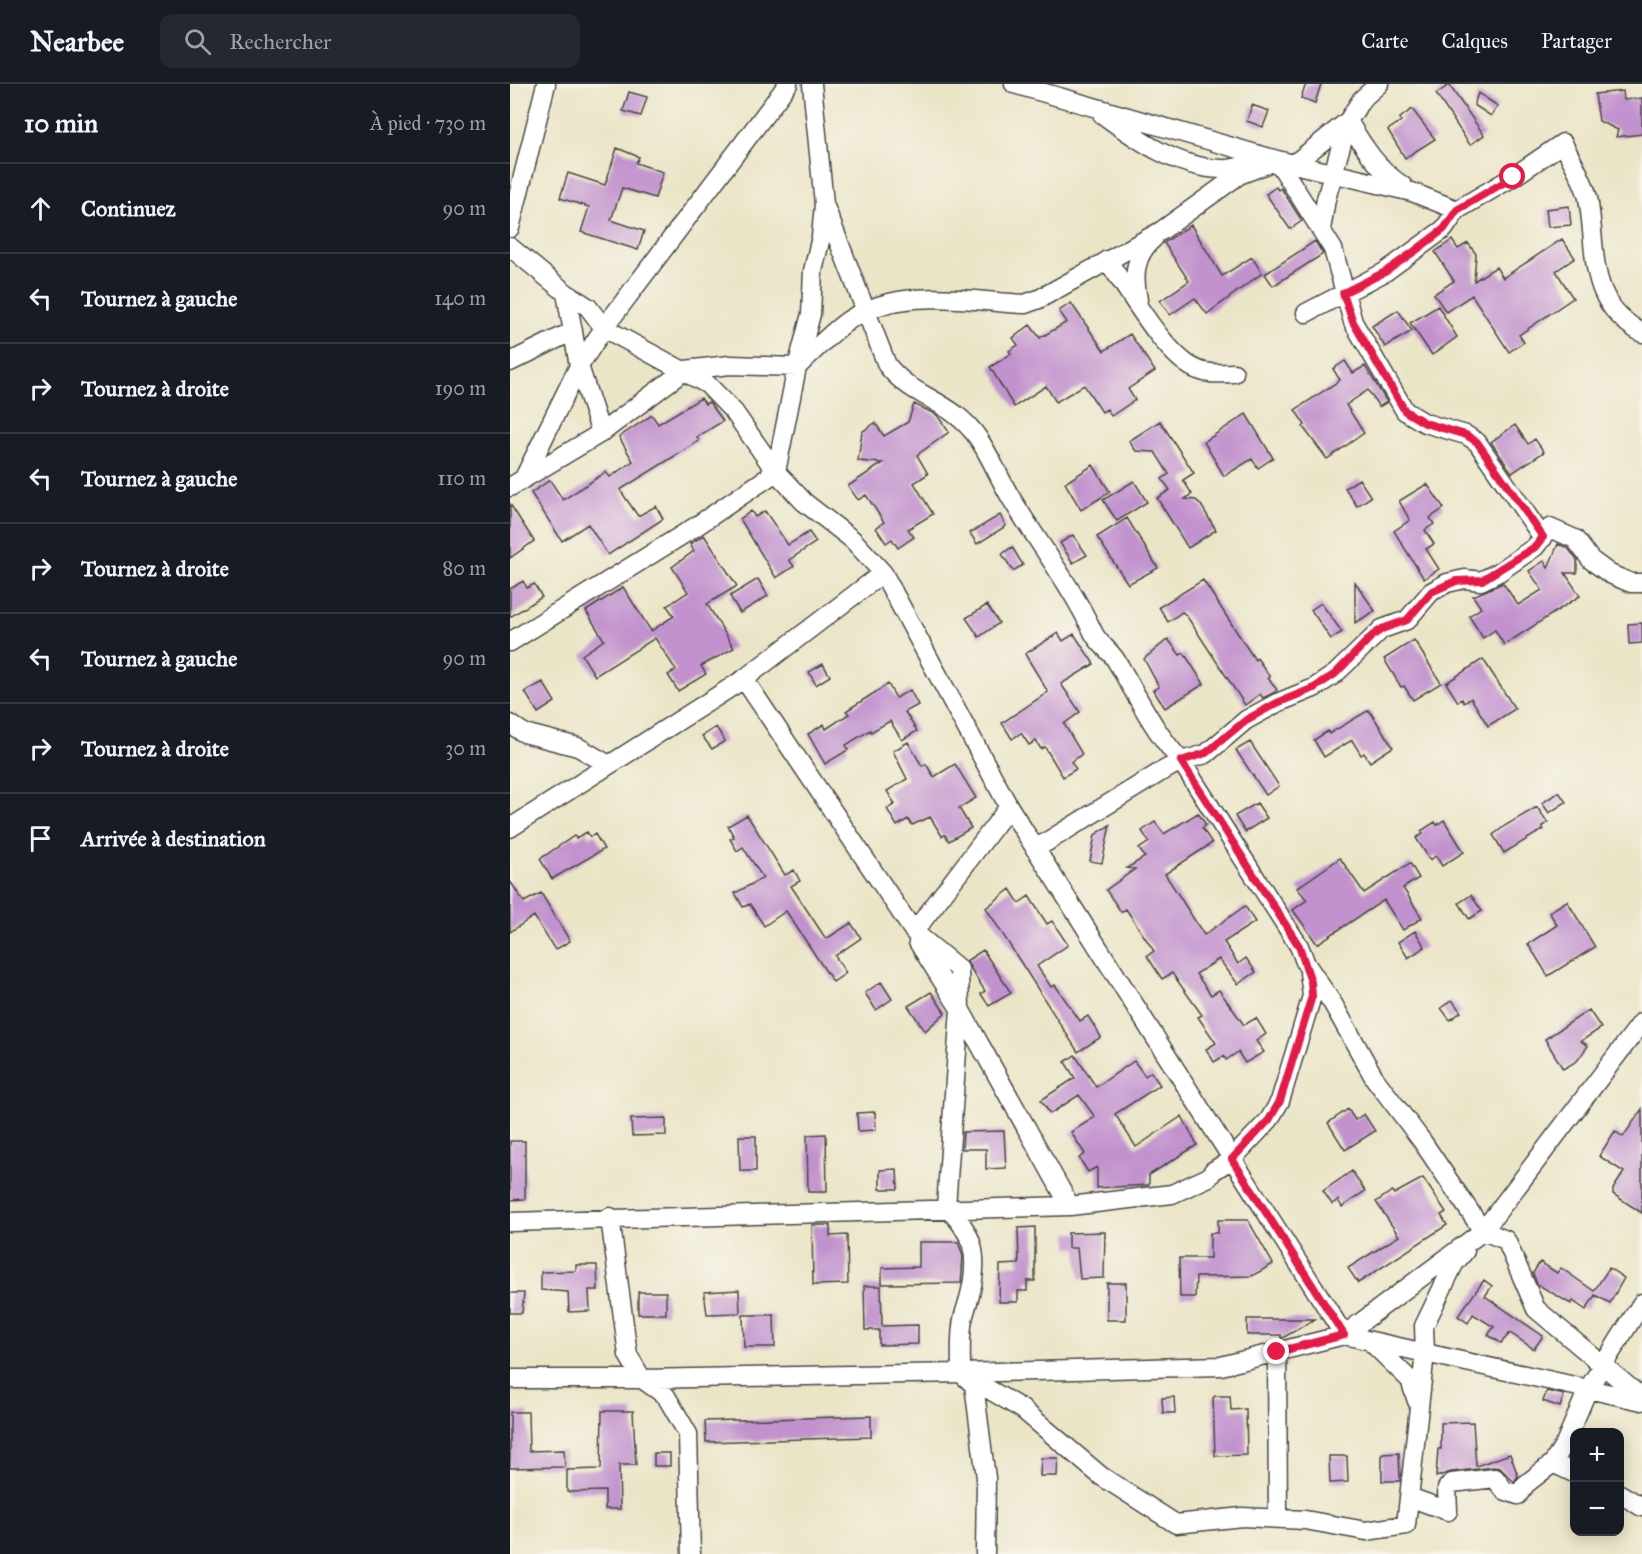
<!DOCTYPE html>
<html lang="fr">
<meta charset="utf-8">
<style>
:root{--surface:#171b24;--page:#242831;--text:#f1f3f6;--muted:#9ea1a6;--line:#363941}
body{margin:0;font-family:"IM FELL Great Primer",serif;background:var(--page);color:var(--text)}
.controls{position:absolute;right:18px;bottom:18px;display:grid;overflow:hidden;border-radius:12px;box-shadow:0 3px 15px #0003}
.controls button{width:54px;height:54px;display:grid;place-items:center;padding:0;border:0;border-bottom:2px solid var(--line);background:var(--surface);color:var(--text);font:30px sans-serif}
.stop{position:absolute;width:18px;height:18px;margin:-14px;border:4px solid #e11d48;border-radius:50%;background:#fff}
.stop.end{background:#e11d48;border-color:#fff;box-shadow:0 2px 6px #0008}
.list{margin:0;padding:0;list-style:none}
h2{display:flex;justify-content:space-between;align-items:center;height:78px;margin:0;padding:0 24px;font-size:26px}
h2 small{font-size:20px;font-weight:400;color:var(--muted)}
.list li{display:grid;grid-template-columns:39px 1fr auto;gap:18px;align-items:center;box-sizing:border-box;height:90px;padding:0 24px;border-top:2px solid var(--line)}
.list b{display:block;font-size:22px;white-space:nowrap}
.list em{font-size:20px;font-style:normal;color:var(--muted)}
.icon{flex:none;width:33px;height:33px;fill:none;stroke:currentColor;stroke-width:2;stroke-linecap:round;stroke-linejoin:round}
.map{position:relative;flex:none;width:1132px;height:1470px;overflow:hidden}
header{display:flex;align-items:center;gap:36px;box-sizing:border-box;height:84px;padding:0 30px;background:var(--surface);border-bottom:2px solid var(--line)}
header strong{font-size:28px}
nav{display:flex;gap:33px;margin-inline-start:auto;font-size:21px}
.search{width:420px;height:54px;background:var(--page);display:flex;align-items:center;gap:15px;box-sizing:border-box;padding:0 21px;border-radius:12px;color:var(--muted);font-size:22px}
main{display:flex}
aside{flex:1;background:var(--surface)}
.map>svg:first-child{display:block}
.building{fill:#c192ce}
.lines{fill:none;stroke-linecap:round;stroke-linejoin:round}
.minor-casing{stroke:#484743;stroke-width:21}
.minor{stroke:#fff;stroke-width:18}
.route{stroke:#e11d48;stroke-width:8}
</style>
<header>
<strong>Nearbee</strong>
<div class="search"><svg class="icon" aria-label="search" viewBox="0 0 24 24"><circle cx="10" cy="10" r="6"/><path d="M15 15l6 6"/></svg>Rechercher</div>
<nav><a>Carte</a><a>Calques</a><a>Partager</a></nav>
</header>
<main>
<aside>
<h2>10 min<small>À pied · 730 m</small></h2>
<ul class="list">
<li><svg class="icon" aria-label="ahead" viewBox="0 0 24 24"><path d="M12 20V5M6 11l6-6 6 6"/></svg><div><b>Continuez</b></div><em>90 m</em></li>
<li><svg class="icon" aria-label="left" viewBox="0 0 24 24"><path d="M17 20v-9H6M10 6l-5 5 5 5"/></svg><div><b>Tournez à gauche</b></div><em>140 m</em></li>
<li><svg class="icon" aria-label="right" viewBox="0 0 24 24"><path d="M7 20v-9h11M14 6l5 5-5 5"/></svg><div><b>Tournez à droite</b></div><em>190 m</em></li>
<li><svg class="icon" aria-label="left" viewBox="0 0 24 24"><path d="M17 20v-9H6M10 6l-5 5 5 5"/></svg><div><b>Tournez à gauche</b></div><em>110 m</em></li>
<li><svg class="icon" aria-label="right" viewBox="0 0 24 24"><path d="M7 20v-9h11M14 6l5 5-5 5"/></svg><div><b>Tournez à droite</b></div><em>80 m</em></li>
<li><svg class="icon" aria-label="left" viewBox="0 0 24 24"><path d="M17 20v-9H6M10 6l-5 5 5 5"/></svg><div><b>Tournez à gauche</b></div><em>90 m</em></li>
<li><svg class="icon" aria-label="right" viewBox="0 0 24 24"><path d="M7 20v-9h11M14 6l5 5-5 5"/></svg><div><b>Tournez à droite</b></div><em>30 m</em></li>
<li><svg class="icon" aria-label="arrive" viewBox="0 0 24 24"><path d="M6 21V4h12l-3 4 3 4H6"/></svg><div><b>Arrivée à destination</b></div></li>
</ul>
</aside>
<div class="map">
<svg width="1132" height="1470" viewBox="0 0 1132 1470">
<rect width="100%" height="100%" fill="#f7f3e8"/>
<filter id="ink" filterUnits="userSpaceOnUse"><feTurbulence type="fractalNoise" baseFrequency=".0167" numOctaves="2"/><feDisplacementMap in="SourceGraphic" scale="12" xChannelSelector="R" yChannelSelector="G"/><feConvolveMatrix kernelMatrix="1 2 1 2 8 2 1 2 1" color-interpolation-filters="sRGB"/></filter>
<filter id="wash" filterUnits="userSpaceOnUse"><feTurbulence type="fractalNoise" baseFrequency=".008" numOctaves="4" result="noise"/><feDisplacementMap in="SourceGraphic" scale="24" xChannelSelector="R" yChannelSelector="G"/><feGaussianBlur stdDeviation="1.35" result="paint"/><feColorMatrix in="noise" values="0 0 0 0 0 0 0 0 0 0 0 0 0 0 0 0 0 1.4 0 .05"/><feComposite in="paint" operator="in"/></filter>
<g filter="url(#wash)">
<rect width="100%" height="100%" fill="#ebe5c8"/>
<g id="blocks">
<path class="building" d="M796,0H811L805,19L791,14Z
M939,1L974,51L960,61L926,10Z
M1113,7L1114,16L1132,14V50L1106,53L1108,46L1089,37L1085,10Z
M119,8L137,13L131,32L113,27Z
M968,9L988,22L981,32L964,21Z
M742,21L759,27L753,43L737,37Z
M902,25L925,55L895,74L878,46L891,37L890,34Z
M107,64L129,73L126,79L153,88L145,114L112,104L101,136L134,147L128,166L71,148L79,123L50,114L58,89L95,101Z
M766,103L768,106L771,104L792,137L780,145L756,110Z
M1059,122L1061,141L1038,143L1036,125Z
M681,141L712,192L742,173L752,189L697,230L685,214L660,231L650,217L679,197L654,159Z
M1052,155L1065,174L1046,187L1063,214L1009,251L1014,258L999,268L962,211L936,228L924,210L944,197L925,168L942,156L948,165L958,159L966,170L964,197L986,183L993,194Z
M805,157L813,170L763,202L755,190Z
M561,219L594,267L620,250L645,287L618,305L625,316L601,332L597,325L592,328L574,301L546,318L536,302L504,323L480,283L501,270L499,267L508,261L503,254L520,241L530,254L557,238L549,227Z
M928,222L947,253L922,271L900,239Z
M888,226L902,247L875,263L862,242Z
M835,277L843,289L855,282L877,318L869,323L858,306L836,321L854,349L817,375L793,343L795,341L785,326L830,296L823,285Z
M191,314L195,320L199,318L213,337L187,353L189,357L110,406L128,432L146,422L153,435L98,471L78,440L52,457L21,409L40,396L53,416L96,388L100,393L123,377L109,353L142,331L148,340Z
M404,320L427,331L439,348L407,371L418,390L404,399L423,430L398,445L404,453L388,464L382,455L376,459L366,444L374,438L356,411L348,416L338,402L373,379L348,377L352,348L365,339L374,352L398,338Z
M736,330L763,374L748,384L742,375L714,392L694,358Z
M650,337L684,389L673,396L682,410L675,415L686,416L691,421L706,446L678,464L647,414L660,406L652,395L659,390L645,368L626,367L619,357Z
M1005,341L1018,360L1025,355L1034,368L1002,389L981,358Z
M583,381L600,408L571,426L555,399Z
M849,395L861,413L847,422L835,404Z
M624,397L637,418L607,437L593,416Z
M917,400L934,424L920,434L924,440L915,446L924,460L916,465L929,485L914,495L884,447L900,436L889,417Z
M0,420L24,457L0,474Z
M241,427L245,433L255,427L278,461L299,448L306,458L279,476L284,482L266,494L230,435Z
M490,431L496,442L467,460L460,449Z
M617,434L648,484L618,500L587,453Z
M194,451L227,502L197,520L224,564L191,582L196,590L168,607L158,591L166,586L145,554L85,592L72,571L94,556L76,527L113,503L141,547L164,532L157,522L178,508L162,483L184,467L180,460Z
M563,451L577,471L563,479L550,459Z
M1048,460L1058,464L1067,476V489H1055L1070,512L994,561L985,546L973,554L959,532L971,524L963,512L993,499L1008,521L1032,506L1019,487L1034,477L1038,484Z
M502,463L513,481L503,487L492,470Z
M248,495L258,512L230,529L220,512Z
M693,496L745,576L747,574L760,593L758,594L767,606L765,608L753,614L750,610L735,621L676,531L672,528L658,538L649,523Z
M13,497L17,504L24,500L32,513L0,533V505Z
M845,498L865,527L845,539Z
M811,519L832,548L821,555L801,526Z
M477,521L489,539L469,553L456,534Z
M1132,539V559L1119,560L1118,540Z
M548,549L553,557L564,550L584,580L551,600L570,628L554,640L572,670L561,678L566,685L553,693L535,663L531,665L526,657L519,661L511,649L502,655L492,639L538,608L515,570Z
M658,555L670,571L674,569L694,600L655,624L643,606L649,603L634,575Z
M904,556L931,599L903,616L894,602L891,603L874,575Z
M973,575L1005,625L978,642L961,614L954,619L952,615L948,618L936,599Z
M313,580L320,592L306,601L299,588Z
M33,598L45,618L28,629L15,608Z
M378,600L386,614L400,606L408,621L395,628L407,647L392,656L380,637L361,648L360,646L336,661L338,666L315,680L298,650L314,640L316,645L339,630L336,627Z
M859,626L883,663L860,678L854,669L851,671L842,656L814,673L804,656L818,647L819,650Z
M206,643L215,657L202,665L192,652Z
M398,658L412,682L416,680L424,693L445,680L466,714L449,724L461,744L439,757L435,751L432,752L420,733L402,741L398,735L387,742L377,725L385,720L377,707L397,695L383,667Z
M740,658L769,702L756,711L726,666Z
M1049,708L1056,718L1039,729L1032,719Z
M747,719L757,734L735,748L725,732Z
M1027,723L1038,739L1032,742L1034,745L994,769L983,751L996,741Z
M688,729L696,741L692,744L702,759L655,790L694,851L735,822L745,838L714,858L728,880L736,874L746,888L728,900L709,875L686,890L701,911L709,906L734,941L746,934L756,950L746,957L754,968L735,979L728,968L716,976L714,972L704,978L696,965L706,959L688,933L692,931L662,889L652,895L637,872L644,867L616,825L611,828L596,806L625,785L617,784L635,773L629,765L639,758L632,747L645,738L654,750Z
M237,731L275,791L284,786L290,797L281,802L316,855L341,839L351,854L325,872L336,889L323,898L276,827L254,842L240,820L233,823L225,809L253,794L233,763L227,767L220,755L224,753L218,742Z
M934,736L954,768L932,782L926,772L920,776L906,754L913,750L911,747L925,738L927,741Z
M600,741L592,779L580,777L585,751Z
M77,748L80,753L85,750L94,765L42,795L30,775L64,752L66,754Z
M830,774L854,809L900,779L909,794L893,804L912,834L893,846L874,816L807,860L783,826L797,816L787,804Z
M0,797L14,818L31,809L60,857L45,866L24,832L0,848Z
M500,805L509,819L519,812L537,840L542,837L558,861L527,882L541,903L545,901L570,937L578,932L591,953L568,968L476,824Z
M961,811L972,827L959,835L949,819Z
M1057,817L1085,863L1038,892L1018,860L1047,841L1039,828Z
M905,847L915,863L898,874L888,858Z
M473,866L501,909L479,922L471,910L475,907L456,877Z
M371,898L382,915L366,926L355,909Z
M421,908L435,929L415,947L398,922Z
M942,916L951,928L940,936L931,924Z
M1079,926L1091,944L1071,957L1078,962L1067,977L1053,985L1035,955Z
M565,971L586,1003L624,977L635,992L641,988L650,1001L605,1030L626,1063L672,1032L687,1061L639,1091V1101L587,1104V1083L578,1088L569,1074L575,1070L561,1048L585,1033L569,1011L540,1030L531,1016L565,994L555,978Z
M838,1025L845,1036L854,1030L865,1047L835,1066L818,1039Z
M1132,1025V1129L1103,1110V1105L1114,1088L1089,1072L1105,1047L1113,1053Z
M365,1028L366,1046L348,1047L347,1029Z
M156,1034V1051L122,1052L121,1035Z
M494,1047L496,1084L476,1085V1065H452L453,1048Z
M316,1050L317,1108H298L297,1051Z
M229,1052H246V1087H230Z
M0,1057H15V1115L0,1116Z
M387,1085L388,1105H370V1086Z
M842,1087L855,1107L832,1123L828,1116L822,1120L813,1107Z
M913,1094L936,1128L931,1131L937,1141L848,1199L838,1184L889,1152L866,1118L882,1107L884,1110Z
M708,1136H738L763,1180L742,1192L686,1193L685,1213H670L669,1174H700V1149H708Z
M302,1141H320V1152L337,1151L338,1200L303,1201Z
M525,1143V1197H517V1207H508V1218H489L490,1181L509,1180L508,1144Z
M595,1148L594,1194L570,1195L567,1164H558V1149Z
M409,1158H448L453,1172L451,1199L372,1200V1184L409,1183Z
M1030,1178L1047,1189L1051,1184L1084,1207L1099,1184L1114,1194L1100,1219L1085,1211L1076,1226L1063,1217L1061,1220L1027,1200L1023,1189Z
M66,1181H87L88,1206H79L80,1227L59,1228L58,1208L31,1206V1188L66,1187Z
M974,1196L982,1202L975,1212L1033,1252L1024,1265L1000,1249L991,1259L978,1251L984,1243L963,1230L958,1239L948,1232Z
M597,1199H616V1236H597Z
M354,1202H371L372,1242L408,1241V1260L369,1261V1246H355Z
M229,1206L230,1229L197,1230L194,1208Z
M128,1208H156V1230H128Z
M0,1209H14L12,1229H0Z
M233,1231H264L265,1263H234Z
M737,1235H805L771,1255V1251H737Z
M1037,1307L1054,1311L1050,1323L1033,1317Z
M705,1312H720L721,1326L736,1325L737,1371L705,1372L703,1314Z
M664,1313L665,1329H653L652,1314Z
M92,1327H123L126,1381H109L110,1425H95V1407L57,1408V1386L91,1385Z
M0,1328H18L19,1367L54,1366L55,1383L0,1384Z
M361,1332V1353L196,1358L195,1337Z
M963,1338L966,1382L1000,1370L1008,1392L1004,1398L990,1384L984,1383L941,1388L926,1393L928,1365H931V1339Z
M144,1369H160V1382H144Z
M889,1369L890,1397H872V1370Z
M819,1372H837L838,1398L820,1399Z
M531,1374H548L547,1392H530Z"/>
</g>
</g>
<g filter="url(#ink)">
<use href="#blocks" fill-opacity="0" stroke="#484743" stroke-width="1.5"/>
<g class="lines">
<g class="minor-casing">
<path id="minor" d="M504,0L767,76L902,108L947,126
M592,30C626,55 667,84 711,85C720,86 730,82 739,81
M838,37C853,62 868,86 893,102
M767,76L823,165L843,238L895,327L915,339L956,351L967,358L1033,454
M784,80L838,37L852,15L869,0
M314,120L377,281C403,315 441,315 468,354C481,373 489,394 501,414C529,460 561,501 584,550C590,561 601,567 607,578C628,613 643,646 671,677L789,862L796,880L823,920L865,995L912,1057L973,1147L996,1156L1026,1225L1132,1314
M0,144L36,0
M811,146L816,115L838,37
M0,163L56,209L78,223L94,244L197,300L224,328L266,388L294,418L343,456L373,489L499,723L834,1251L1132,1317
M597,176C618,205 656,274 688,286C700,291 712,289 724,289
M56,209L69,282L91,349
M628,216C623,192 624,171 644,154
M796,229L875,188L934,145L947,126L1003,93L1053,59C1061,76 1074,96 1078,114C1088,169 1075,216 1132,249
M0,278L63,247
M14,394L69,282L94,244L278,0
M0,403L91,349L175,286L220,281L287,283C304,267 320,249 339,236C390,202 458,217 515,220L529,215L651,147L729,91L767,76
M0,558L185,443L266,388L287,283L301,230L303,187L311,153L314,120L302,0
M234,595L373,489
M0,640L14,649L68,663L99,681L234,595L404,848
M0,744L99,681
M525,765L649,689L671,677L696,670L736,636L767,619L804,604L825,590L872,545L897,536L921,508L937,499L955,495L971,497L989,488L1025,463L1040,444L1065,455L1081,476L1100,490L1121,499H1132
M408,858L450,925L560,1122
M100,1133L118,1271L132,1295L451,1289L464,1301L476,1394L475,1470
M0,1138L560,1122L662,1110L699,1093L703,1087L722,1075L759,1036L770,1017L802,912L799,888
M860,1257L900,1296L907,1317
M767,1268L768,1433
M451,1289L711,1282L834,1251L973,1147L1132,938
M451,1289L512,1325L591,1392L666,1440L732,1433L795,1436L856,1447L896,1441L915,1269L914,1242L944,1180L955,1167
M451,1289C451,1273 450,1258 452,1242C453,1230 459,1218 461,1206C469,1170 463,1148 436,1123L450,925L449,885L404,848L499,723
M0,1295H132L156,1312L178,1350L181,1470
M1043,1379L1064,1389
M1110,1410L1132,1423
M899,1413L938,1427L937,1404L942,1399L985,1394L994,1406L1008,1411L1016,1400L1043,1379L1056,1357L1078,1305L1132,1219"/>
</g>
<use href="#minor" class="minor"/>
</g>
</g>
<g class="lines" filter="url(#ink)">
<path class="route" d="M767,1268L834,1251L722,1075L759,1036L770,1017L802,912L801,898L789,862L671,677L696,669L736,636L767,619L804,604L825,590L862,552L872,545L897,536L921,508L946,497L972,496L1025,463L1033,453L967,358L956,351L915,339L895,327L843,238L833,209L875,188L905,167L934,145L947,126L1003,93"/>
</g>
</svg>
<div class="controls">
<button>+</button>
<button>−</button>
</div>
<div class="stop" style="left:1003px;top:93px"></div>
<div class="stop end" style="left:767px;top:1268px"></div>
</div>
</main>
